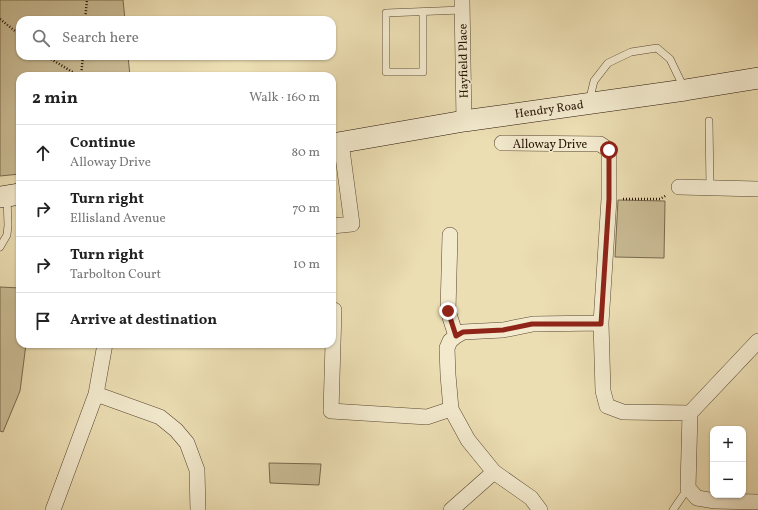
<!DOCTYPE html>
<meta charset="utf-8">
<style>
:root{--surface:#fff;--page:#f6f6f6;--text:#222;--muted:#767676;--line:#e0e0e0}
body{margin:0;font-family:Vollkorn,serif;background:var(--page);color:var(--text)}
.controls{position:absolute;right:12px;bottom:12px;display:grid;overflow:hidden;border-radius:8px;box-shadow:0 1px 3px #0004}
.controls button{width:36px;height:36px;display:grid;place-items:center;padding:0;border:0;border-bottom:1px solid var(--line);background:var(--surface);color:var(--text);font:20px sans-serif}
.stop{position:absolute;width:12px;height:12px;margin:-9px;border:3px solid #8f2418;border-radius:50%;background:#fff}
.stop.end{background:#8f2418;border-color:#fff;box-shadow:0 1px 4px #0008}
.list{margin:0;padding:0;list-style:none}
h2{display:flex;justify-content:space-between;align-items:center;height:52px;margin:0;padding:0 16px;font-size:17px}
h2 small{font-size:13px;font-weight:400;color:var(--muted)}
.list li{display:grid;grid-template-columns:26px 1fr auto;gap:12px;align-items:center;box-sizing:border-box;height:56px;padding:0 16px;border-top:1px solid var(--line)}
.list b{display:block;font-size:15px;white-space:nowrap}
.list p{margin:0;font-size:13px;white-space:nowrap;color:var(--muted)}
.list em{font-size:13px;font-style:normal;color:var(--muted)}
.icon{flex:none;width:22px;height:22px;fill:none;stroke:currentColor;stroke-width:2;stroke-linecap:round;stroke-linejoin:round}
.map{position:relative;flex:none;width:758px;height:510px;overflow:hidden}
.search{position:absolute;background:var(--surface);box-shadow:0 1px 3px #0004;left:16px;top:16px;width:320px;height:44px;display:flex;align-items:center;gap:10px;box-sizing:border-box;padding:0 14px;border-radius:12px;color:var(--muted);font-size:15px}
.panel{position:absolute;background:var(--surface);box-shadow:0 1px 3px #0004;left:16px;top:72px;width:320px;height:276px;border-radius:12px}
.map>svg:first-child{display:block}
.green{fill:#cabc95;stroke:#78684d}
.lines{fill:none;stroke-linecap:round;stroke-linejoin:round}
.lane-casing{stroke:#584630;stroke-width:8}
.street-casing{stroke:#584630;stroke-width:16}
.secondary-casing{stroke:#261405;stroke-width:22}
.path{stroke:#261405;stroke-width:2.5;stroke-dasharray:1 2;stroke-linecap:butt}
.lane{stroke:#f3eace;stroke-width:7}
.street{stroke:#f3eace;stroke-width:15}
.secondary{stroke:#f3eace;stroke-width:21}
.route{stroke:#8f2418;stroke-width:5}
.labels{text-anchor:middle;stroke-width:3;stroke-linejoin:round;paint-order:stroke}
.street-label{font-size:12px;fill:#261405;stroke:#f3eace}
</style>
<div class="map">
<svg width="758" height="510" viewBox="0 0 758 510">
<rect width="100%" height="100%" fill="#ecdeb3"/>
<filter id="stains"><feTurbulence type="fractalNoise" baseFrequency=".005" numOctaves="4"/><feColorMatrix values="0 0 0 0 .2 0 0 0 0 .09 0 0 0 0 .02 0 0 0 .5 -.17"/></filter>
<radialGradient id="worn" r=".72"><stop offset=".6" stop-color="#630" stop-opacity="0"/><stop offset="1" stop-color="#630" stop-opacity=".3"/></radialGradient>
<path class="green" d="M0,0H123L125,20H20V56H128L130,76H20V174L0,176Z
M618,200L665,201L664,258L615,257Z
M0,287L20,288V344H26L20,391L3,432L0,431Z
M269,463L321,464L319,485L270,483Z"/>
<g class="lines">
<g class="lane-casing">
<path id="lane" d="M423,12V72H386V13L462,10
M589,102L594,81L608,63L631,52L657,48L670,59L684,88
M709,121L710,188
M0,247L7,235L8,225L7,198
M673,510L688,488"/>
</g>
<g class="street-casing">
<path id="street" d="M462,0L464,121
M502,143L600,144L609,150V199L601,323L603,391L607,406L623,412L690,413L688,488L697,498L715,501L758,502
M679,187L758,189
M332,226L352,224L341,142
M450,235L448,311L456,336
M334,310L331,411L427,417L451,409
M96,394L160,417L176,430L187,443L197,470L198,510
M690,413L758,341
M53,510L96,394L105,344
M451,510L494,472
M540,510L531,498L494,472L468,440L451,409L448,375L447,348L450,341L456,336L463,332L503,330L533,324L601,323"/>
</g>
<g class="secondary-casing">
<path id="secondary" d="M332,144L464,121L685,90L758,78
M0,197L20,194"/>
</g>
<path class="path" d="M0,19L20,35
M85,20L87,0
M46,56L79,76
M81,76L83,56
M623,199H660L667,195"/>
<use href="#lane" class="lane"/>
<use href="#street" class="street"/>
<use href="#secondary" class="secondary"/>
</g>
<g class="lines">
<path class="route" d="M448,311L456,336L463,332L503,330L532,324H601L609,199V150"/>
</g>
<g class="labels">
<g class="street-label">
<text transform="translate(463 61) rotate(-91)" y="4">Hayfield Place</text>
<text transform="translate(549 109) rotate(-8)" y="4">Hendry Road</text>
<text x="550" y="148">Alloway Drive</text>
</g>
</g>
<rect width="100%" height="100%" filter="url(#stains)"/>
<rect width="100%" height="100%" fill="url(#worn)"/>
</svg>
<div class="controls">
<button>+</button>
<button>−</button>
</div>
<div class="stop" style="left:609px;top:150px"></div>
<div class="stop end" style="left:448px;top:311px"></div>
<div class="search"><svg class="icon" aria-label="search" viewBox="0 0 24 24"><circle cx="10" cy="10" r="6"/><path d="M15 15l6 6"/></svg>Search here</div>
<section class="panel">
<h2>2 min<small>Walk · 160 m</small></h2>
<ul class="list">
<li><svg class="icon" aria-label="ahead" viewBox="0 0 24 24"><path d="M12 20V5M6 11l6-6 6 6"/></svg><div><b>Continue</b><p>Alloway Drive</p></div><em>80 m</em></li>
<li><svg class="icon" aria-label="right" viewBox="0 0 24 24"><path d="M7 20v-9h11M14 6l5 5-5 5"/></svg><div><b>Turn right</b><p>Ellisland Avenue</p></div><em>70 m</em></li>
<li><svg class="icon" aria-label="right" viewBox="0 0 24 24"><path d="M7 20v-9h11M14 6l5 5-5 5"/></svg><div><b>Turn right</b><p>Tarbolton Court</p></div><em>10 m</em></li>
<li><svg class="icon" aria-label="arrive" viewBox="0 0 24 24"><path d="M6 21V4h12l-3 4 3 4H6"/></svg><div><b>Arrive at destination</b></div></li>
</ul>
</section>
</div>
